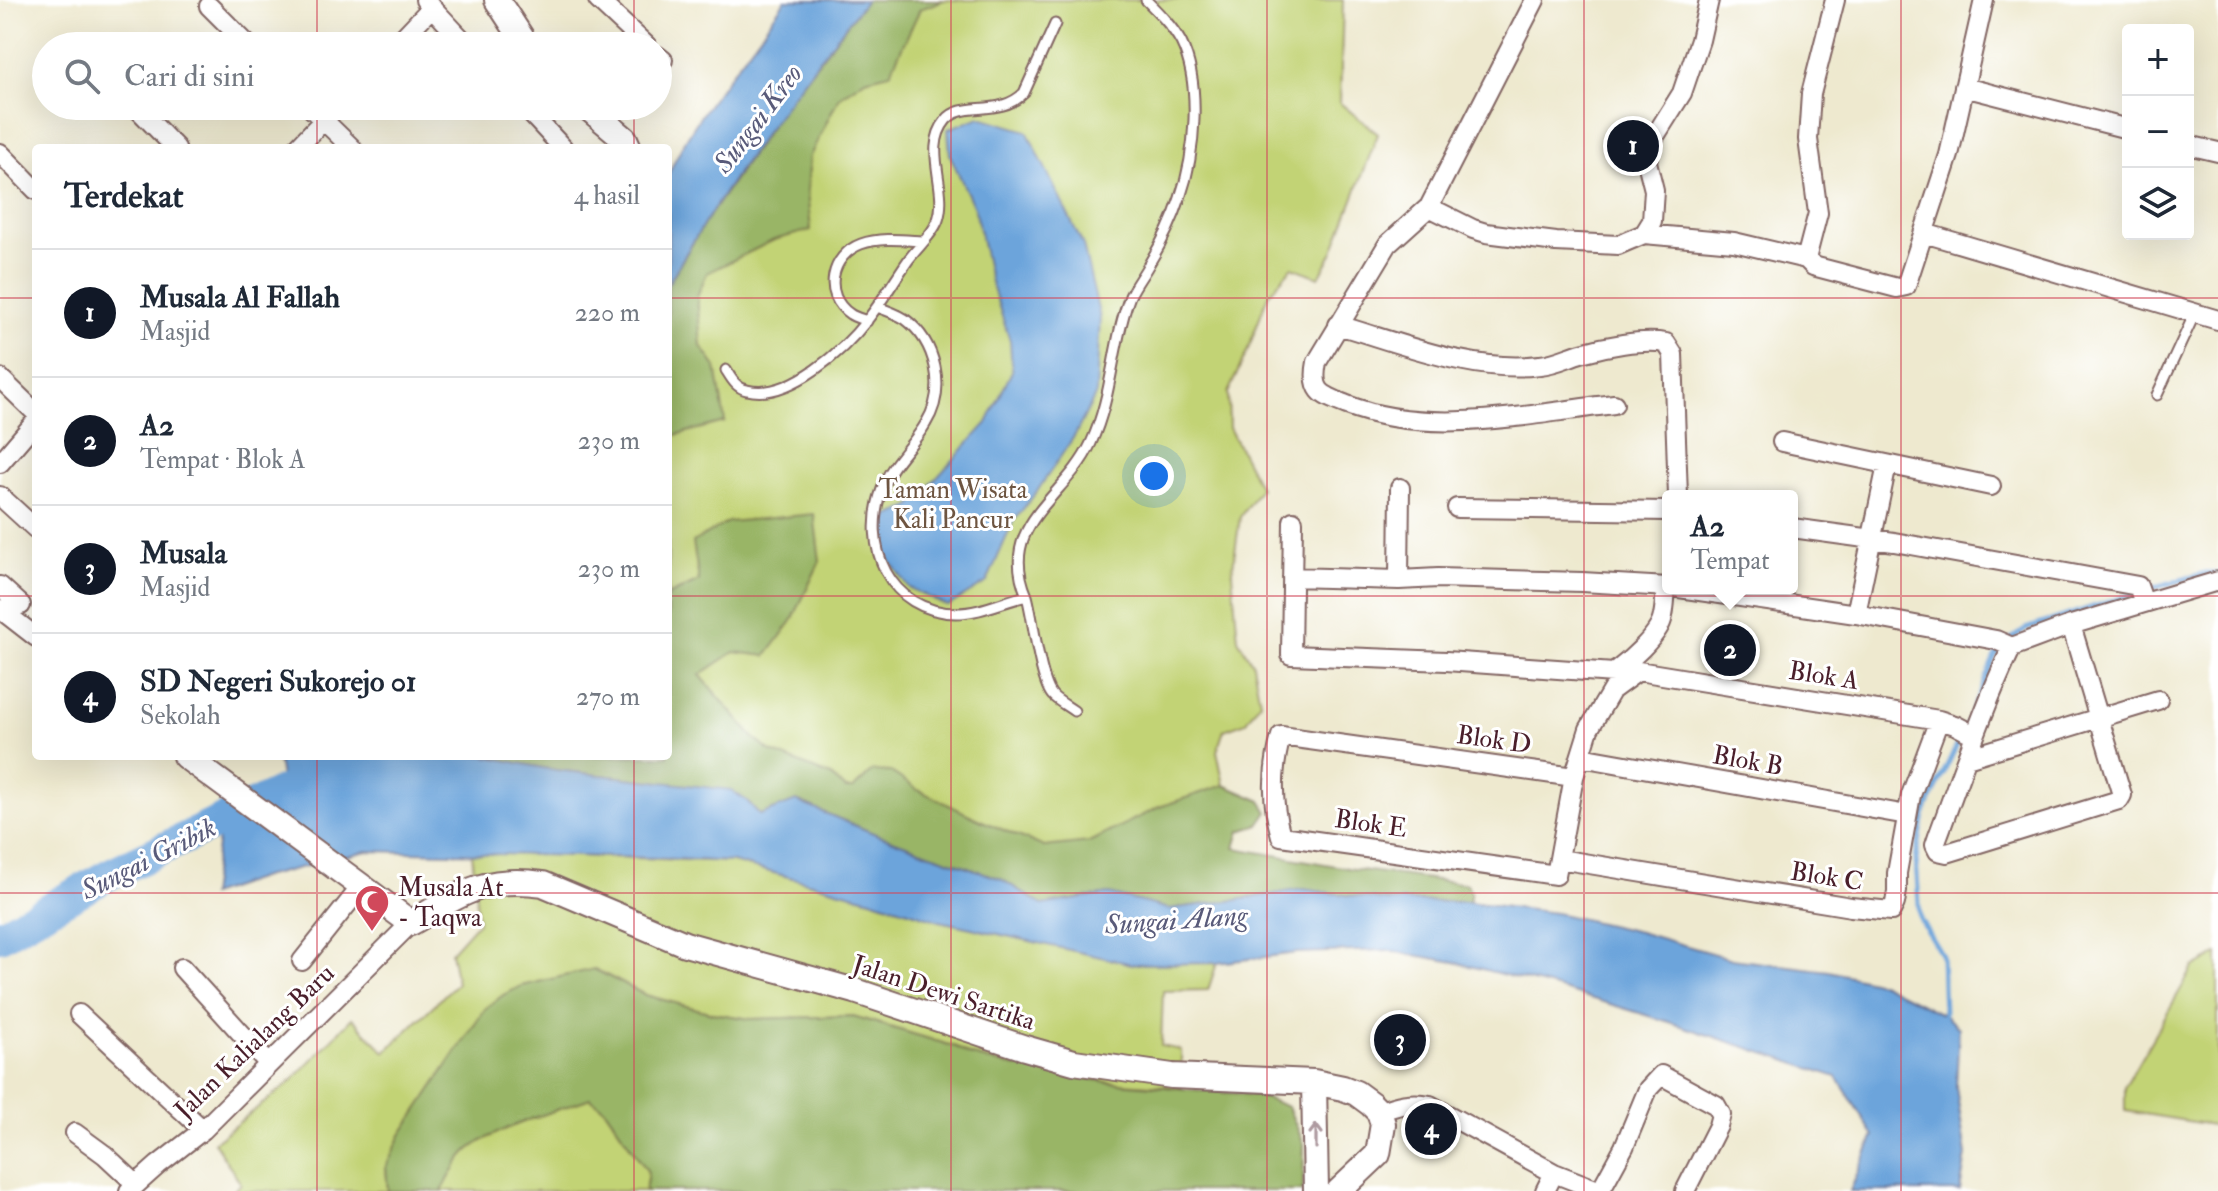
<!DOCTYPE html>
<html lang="id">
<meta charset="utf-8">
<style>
:root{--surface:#fff;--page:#f6f6f7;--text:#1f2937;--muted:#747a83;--line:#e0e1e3;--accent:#111827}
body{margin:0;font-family:"IM FELL Double Pica",serif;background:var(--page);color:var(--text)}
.controls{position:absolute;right:24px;top:24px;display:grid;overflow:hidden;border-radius:8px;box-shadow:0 8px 32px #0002}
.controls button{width:72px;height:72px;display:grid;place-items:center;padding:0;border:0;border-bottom:2px solid var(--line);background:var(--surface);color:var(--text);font:40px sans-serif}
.you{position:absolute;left:1154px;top:476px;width:28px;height:28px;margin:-20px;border:6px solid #fff;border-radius:50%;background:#1a73e8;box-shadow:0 0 0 12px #1a73e833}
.badge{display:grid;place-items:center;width:52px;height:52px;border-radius:50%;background:var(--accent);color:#fff;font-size:26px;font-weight:700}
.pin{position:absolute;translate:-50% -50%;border:4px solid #fff;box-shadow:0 2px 8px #0006}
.popup{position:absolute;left:1662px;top:490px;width:136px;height:104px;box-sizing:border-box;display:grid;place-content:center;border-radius:8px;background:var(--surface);filter:drop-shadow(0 2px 6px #0005);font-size:26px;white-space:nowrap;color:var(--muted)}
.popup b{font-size:30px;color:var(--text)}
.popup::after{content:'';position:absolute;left:50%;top:100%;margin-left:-16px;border:16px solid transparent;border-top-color:var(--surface)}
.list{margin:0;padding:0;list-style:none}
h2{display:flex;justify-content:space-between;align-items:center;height:104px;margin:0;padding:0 32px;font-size:34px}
h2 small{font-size:26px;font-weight:400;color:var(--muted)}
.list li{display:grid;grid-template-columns:52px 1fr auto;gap:24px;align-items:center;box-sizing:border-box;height:128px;padding:0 32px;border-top:2px solid var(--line)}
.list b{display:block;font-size:30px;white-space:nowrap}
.list p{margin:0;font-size:26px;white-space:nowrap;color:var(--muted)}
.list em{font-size:26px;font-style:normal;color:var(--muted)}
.icon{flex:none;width:44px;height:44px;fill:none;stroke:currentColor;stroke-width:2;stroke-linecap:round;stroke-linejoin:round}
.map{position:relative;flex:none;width:2218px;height:1191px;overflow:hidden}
.search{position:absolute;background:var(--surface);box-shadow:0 8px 32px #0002;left:32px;top:32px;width:640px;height:88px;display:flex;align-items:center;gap:20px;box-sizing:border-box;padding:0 28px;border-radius:44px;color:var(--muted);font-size:30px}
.panel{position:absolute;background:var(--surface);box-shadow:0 8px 32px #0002;left:32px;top:144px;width:640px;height:616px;border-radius:8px}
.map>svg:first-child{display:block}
.green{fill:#c2d375;stroke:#867950;stroke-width:2}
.forest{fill:#99b566;stroke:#726a48;stroke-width:2}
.water{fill:#6ca4db;stroke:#5b6283;stroke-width:2}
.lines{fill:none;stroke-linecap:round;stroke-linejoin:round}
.stream{stroke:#6ca4db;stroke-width:5}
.river{stroke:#6ca4db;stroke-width:32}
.lane-casing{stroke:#836664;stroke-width:13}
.street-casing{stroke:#836664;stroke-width:22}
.secondary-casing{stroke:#836664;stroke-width:28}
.lane{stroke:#fff;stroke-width:9}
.street{stroke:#fff;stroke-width:18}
.secondary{stroke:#fff;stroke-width:24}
.oneway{stroke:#ae9aa0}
.grid{fill:none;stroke:#d1495b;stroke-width:2;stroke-opacity:0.55}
.labels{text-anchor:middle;stroke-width:6;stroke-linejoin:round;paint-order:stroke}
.park-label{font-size:26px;fill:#6e5541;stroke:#fff}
.street-label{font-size:26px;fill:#4a1f2b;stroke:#fff}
.poi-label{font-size:26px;fill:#4a1f2b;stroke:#fff;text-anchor:start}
.water-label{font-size:28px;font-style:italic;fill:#595b7a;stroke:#fff}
</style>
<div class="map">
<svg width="2218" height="1191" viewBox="0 0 2218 1191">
<rect width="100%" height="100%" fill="#fff"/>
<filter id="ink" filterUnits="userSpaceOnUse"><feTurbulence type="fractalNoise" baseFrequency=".0125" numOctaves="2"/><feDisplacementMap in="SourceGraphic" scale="16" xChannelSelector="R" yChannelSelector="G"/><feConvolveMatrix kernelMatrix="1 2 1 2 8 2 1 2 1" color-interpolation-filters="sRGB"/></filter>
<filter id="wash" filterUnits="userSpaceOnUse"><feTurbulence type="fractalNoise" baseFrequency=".006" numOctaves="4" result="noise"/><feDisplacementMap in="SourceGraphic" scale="32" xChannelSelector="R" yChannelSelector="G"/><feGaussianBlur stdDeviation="1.8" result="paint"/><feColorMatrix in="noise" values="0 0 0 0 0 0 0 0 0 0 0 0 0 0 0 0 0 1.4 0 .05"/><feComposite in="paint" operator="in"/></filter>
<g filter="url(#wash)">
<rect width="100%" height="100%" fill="#eee9cf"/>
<path class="green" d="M866,0H1343L1340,103L1378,134L1332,254L1319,277L1292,267L1268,295L1247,352L1228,393L1229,428L1260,488L1240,517L1232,573L1238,639L1253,664L1260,702L1246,722L1224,730L1217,751L1224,785L1261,801L1259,825L1240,831L1234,848L1237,900L747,801L485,756H668V284C728,185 796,92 866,0Z
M472,852L733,862L871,899L940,921L1132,964L1217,963L1208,990L1163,991L1161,1046L1181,1050L1182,1087L1107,1082L1002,1064L969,1055L956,1047L853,1016L751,1019L712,1013L645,995L594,969L386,1167L388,1191H233L241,1184L214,1142L293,1080L352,1018L385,1052L457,983L451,952L478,922Z
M2218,954V1126L2125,1111V1086L2193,968Z
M590,1097L605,1109L648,1172L645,1191H442C451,1175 459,1156 474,1146C504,1126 556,1111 590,1097Z"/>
<path class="forest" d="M866,0H944L920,9L890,73L865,79L839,97L810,156L807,192L811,230L774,240L707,273L697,296L701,346L716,367L725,422L668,437V284L704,224L783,108Z
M814,514L820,561L792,621L766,656L734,652L700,675L752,736L769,751L831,776L846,789H853L872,771L891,772L918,790L980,820L1044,847L1089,842L1159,807L1224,785L1261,801L1268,812L1259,825L1240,831L1235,848L1353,869L1467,884L1471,893L1469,902L1389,901L1303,889L1237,900L1169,909L1109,894L1042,905L1001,879L878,835L797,801L760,815L747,801L644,780L548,769L485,756H668V596L699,581L693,542L728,522Z
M594,969L645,995L712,1013L751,1019L853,1016L956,1047L969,1055L1002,1064L1107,1082L1257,1095L1288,1107L1304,1144L1303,1191H645L648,1172L605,1109L590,1098C556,1111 503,1126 474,1146C459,1156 451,1175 442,1191H388L386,1167L401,1135L485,1009L503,995L521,986Z"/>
<path class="water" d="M785,0H866C794,90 725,184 668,284V175C696,110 746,59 785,0Z
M980,117L1027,131L1083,245L1100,318L1096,394L1075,435L1038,490L1013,522L987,582L948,606L909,588L885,554L884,518L910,507L987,423L1012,371L1010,341L990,279L975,210L950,155L948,129Z
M277,756H485L548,769L731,790L747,801L760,815L796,801L878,835L1001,879L1042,905L1109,894L1169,909L1237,900L1303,889L1389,901L1469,902L1556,913L1639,932L1732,959L1829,971L1880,983L1944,1015L1959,1028L1956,1087L1966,1155L1960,1191H1850L1874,1136L1837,1077L1666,1021L1556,988L1454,962L1386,950L1297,953L1217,963L1132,964L940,921L871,899L733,862L657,858L367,851L263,877L210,895L219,831L285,799Z"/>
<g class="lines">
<path class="stream" d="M2145,590L2206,573H2217
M2011,639L2026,629L2136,593
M1944,1015L1942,956L1920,919L1916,859L1924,814L1965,728L1995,656L2004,646"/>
<path class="river" d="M0,936L110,874L298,784L324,779"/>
</g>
</g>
<g filter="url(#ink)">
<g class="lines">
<g class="lane-casing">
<path id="lane" d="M877,307C886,310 897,314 905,319C936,342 947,389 926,423C913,446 891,463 882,489C861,546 889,612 956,613C981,613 1003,601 1027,596C1033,617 1040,683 1053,696C1058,701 1067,706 1074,711
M867,321C862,319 854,317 850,314C822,295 831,255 861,244C881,237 903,240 923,241
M726,370C731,378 736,388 747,390C789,401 845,349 868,319C883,300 895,279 909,259C918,247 933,234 938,220C949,188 922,149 946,120C962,100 999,118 1024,93L1055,24
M2157,395L2195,313
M1027,596C996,524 1065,499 1091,443C1113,396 1112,343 1130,296C1135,285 1143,275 1149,264C1161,244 1173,220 1180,198C1195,155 1202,84 1181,42C1172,26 1159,13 1146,0"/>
</g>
<g class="street-casing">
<path id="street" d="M425,0L468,46
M598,0L647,46
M1535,0L1429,207L1388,244L1317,362C1311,392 1322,395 1347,405C1429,437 1529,414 1614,404
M209,6L249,46
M395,46L432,7
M658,56L663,60
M1964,87L2128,129
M135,106L176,148
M309,106L352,148
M524,106L563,148
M2188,145L2218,152
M297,148L337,106
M0,153L36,190
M1429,207L1473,229L1486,233L1556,242L1618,245L1644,234L1734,242L1806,259L1813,266L1897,288L1906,286L1949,155L1984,0
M1924,233L2218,320
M1644,234L1652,221L1654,190L1647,162L1650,144L1682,93L1700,40L1709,0
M1806,259L1818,213L1808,139L1811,94L1835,0
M1338,325C1400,343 1475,374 1540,365C1554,364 1568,357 1581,353C1605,346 1641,339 1666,343L1673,354L1678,496
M0,378L36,413
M1782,442L1991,486
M0,463L36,421
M0,496L36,529
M1457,508L1668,511
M1293,521L1291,655L1446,661L1614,673C1628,662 1657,637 1662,620C1665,610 1665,598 1666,587
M1792,528L1894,542L2138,586L2144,603
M1292,577L1399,580L1438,578L1582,582L1668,587
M1399,580L1400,488
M0,586L21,605
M1679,588L1856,614L1996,640L2012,647
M0,609L36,637
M1856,614L1887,465
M2071,625L2122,795L2119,800L1947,853L1938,851L1935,845L1938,836C1962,772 1983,708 2012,647L2071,625L2218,581
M1581,757L1907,815
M1967,758L2158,700
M1574,777L1556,875L1281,836C1271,801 1272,770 1281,736L1574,777L1589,729L1612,690L1638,671L1939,720L1955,725L1974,735
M1559,859L1851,907L1891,911L1895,903L1897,891V873L1911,795L1939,720
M302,961L361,887
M182,968L268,1063
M79,1014L203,1130
M1379,1112C1396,1105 1412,1101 1430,1105L1554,1173L1600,1191
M75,1133L105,1155L136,1184
M129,1191L158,1165L203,1130L411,923
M1545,1191L1554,1173
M1600,1191L1624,1147L1648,1089L1661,1075L1716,1105L1721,1114L1718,1126L1685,1191"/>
</g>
<g class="secondary-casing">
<path id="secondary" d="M497,0L527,46
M586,106L625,139L629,148
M185,756L411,923C459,895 484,875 543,884L685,944L855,991L1025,1048L1074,1062L1172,1076L1314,1082L1343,1088L1356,1093L1371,1104L1379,1112L1383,1124L1378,1154L1339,1191
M1314,1082L1316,1191"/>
</g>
<use href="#lane" class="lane"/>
<use href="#street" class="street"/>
<use href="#secondary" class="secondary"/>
</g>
<defs><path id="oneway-shaft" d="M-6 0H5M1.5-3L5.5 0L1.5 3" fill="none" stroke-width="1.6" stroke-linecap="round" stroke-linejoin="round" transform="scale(2)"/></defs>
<use class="oneway" href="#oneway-shaft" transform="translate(1316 1136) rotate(-90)"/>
</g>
<path class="grid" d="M317,0V46M634,0V46M951,0V1191M1267,0V1191M1584,0V1191M1901,0V1191M317,106V148M634,106V148M0,298H36M668,298H2218M0,596H36M668,596H2218M317,756V1191M634,756V1191M0,893H2218"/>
<defs>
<g id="mosque-pin" transform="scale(1.8)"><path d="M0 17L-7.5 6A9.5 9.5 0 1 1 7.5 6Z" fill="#d1495b" stroke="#fff"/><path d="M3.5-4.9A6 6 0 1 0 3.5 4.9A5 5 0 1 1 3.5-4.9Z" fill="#fff"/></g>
</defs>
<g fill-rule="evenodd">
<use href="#mosque-pin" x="372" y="902"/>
</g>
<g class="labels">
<g class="park-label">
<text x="953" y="498">Taman Wisata<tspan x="953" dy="30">Kali Pancur</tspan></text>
</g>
<g class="street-label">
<text transform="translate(1824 675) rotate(9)" y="9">Blok A</text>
<text transform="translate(1494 739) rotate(8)" y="9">Blok D</text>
<text transform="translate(1748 760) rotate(10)" y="9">Blok B</text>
<text transform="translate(1371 823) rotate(8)" y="9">Blok E</text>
<text transform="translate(1827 876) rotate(9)" y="9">Blok C</text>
<text transform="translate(944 992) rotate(18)" y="9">Jalan Dewi Sartika</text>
<text transform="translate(254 1041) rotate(-44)" y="9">Jalan Kalialang Baru</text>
</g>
<g class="poi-label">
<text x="398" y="896">Musala At<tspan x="398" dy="30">- Taqwa</tspan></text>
</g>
<g class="water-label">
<text transform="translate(757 118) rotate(-53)" y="10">Sungai Kreo</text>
<text transform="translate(148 858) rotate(-27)" y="10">Sungai Gribik</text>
<text transform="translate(1176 919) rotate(-4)" y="10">Sungai Alang</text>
</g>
</g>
</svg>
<div class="controls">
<button>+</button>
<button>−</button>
<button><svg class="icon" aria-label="layers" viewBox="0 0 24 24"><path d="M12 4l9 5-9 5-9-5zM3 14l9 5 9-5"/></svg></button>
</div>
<div class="you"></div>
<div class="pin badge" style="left:1633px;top:146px">1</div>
<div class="pin badge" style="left:1730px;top:650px">2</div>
<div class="popup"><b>A2</b>Tempat</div>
<div class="pin badge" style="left:1400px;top:1040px">3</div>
<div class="pin badge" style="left:1431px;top:1129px">4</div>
<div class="search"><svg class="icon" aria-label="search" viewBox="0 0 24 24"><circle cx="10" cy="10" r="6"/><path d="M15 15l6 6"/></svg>Cari di sini</div>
<section class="panel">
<h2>Terdekat<small>4 hasil</small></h2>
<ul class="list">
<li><span class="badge">1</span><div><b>Musala Al Fallah</b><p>Masjid</p></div><em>220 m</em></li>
<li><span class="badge">2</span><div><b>A2</b><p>Tempat · Blok A</p></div><em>230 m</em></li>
<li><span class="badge">3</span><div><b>Musala</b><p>Masjid</p></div><em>230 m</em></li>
<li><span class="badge">4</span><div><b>SD Negeri Sukorejo 01</b><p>Sekolah</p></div><em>270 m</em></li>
</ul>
</section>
</div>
